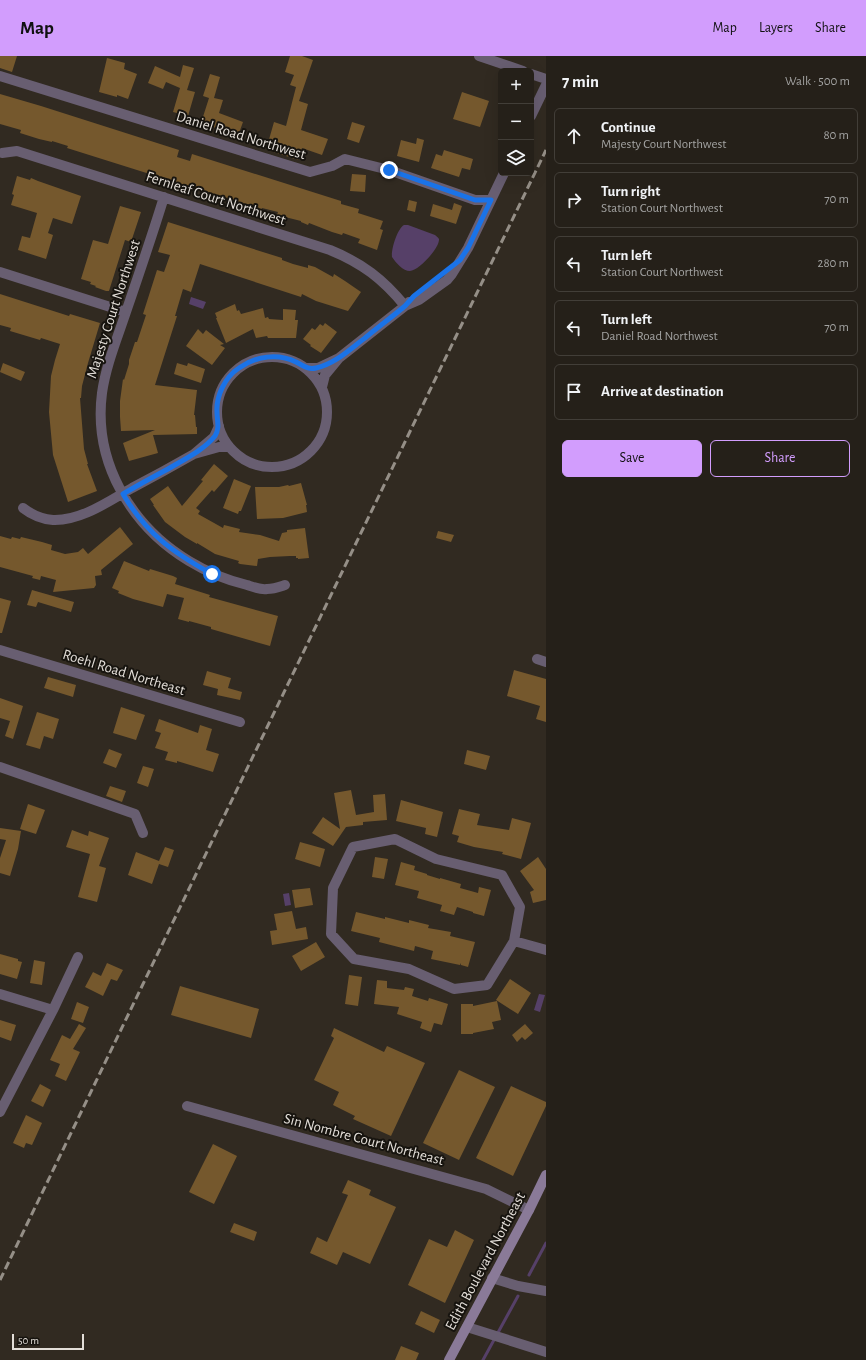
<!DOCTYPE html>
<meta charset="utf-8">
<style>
:root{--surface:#252019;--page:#312d26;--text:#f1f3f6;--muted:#a3a3a2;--line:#423e38;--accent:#d29dfd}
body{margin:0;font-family:"Alegreya Sans",sans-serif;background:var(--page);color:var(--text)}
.controls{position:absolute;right:12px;top:12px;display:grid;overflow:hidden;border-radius:6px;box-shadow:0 4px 16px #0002}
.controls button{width:36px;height:36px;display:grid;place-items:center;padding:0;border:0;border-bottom:1px solid var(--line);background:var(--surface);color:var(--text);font:20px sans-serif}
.scale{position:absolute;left:12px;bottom:10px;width:72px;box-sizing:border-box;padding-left:4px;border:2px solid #e3ded8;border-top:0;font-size:11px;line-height:14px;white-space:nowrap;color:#e3ded8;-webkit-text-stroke:3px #17140f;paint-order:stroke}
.stop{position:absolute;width:12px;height:12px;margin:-9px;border:3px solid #1a73e8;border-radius:50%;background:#fff}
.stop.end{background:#1a73e8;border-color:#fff;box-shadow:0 1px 4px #0008}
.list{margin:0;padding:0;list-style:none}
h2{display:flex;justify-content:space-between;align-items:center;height:52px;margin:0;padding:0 16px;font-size:17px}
h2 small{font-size:13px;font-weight:400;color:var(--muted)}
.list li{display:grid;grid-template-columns:26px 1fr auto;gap:12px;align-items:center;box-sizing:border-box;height:56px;margin:0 8px 8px;padding:0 8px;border:1px solid var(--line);border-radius:6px}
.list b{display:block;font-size:15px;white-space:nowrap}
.list p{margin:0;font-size:13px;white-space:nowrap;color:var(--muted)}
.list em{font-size:13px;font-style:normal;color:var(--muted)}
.actions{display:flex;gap:8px;padding:12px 16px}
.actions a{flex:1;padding:9px 0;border:1px solid var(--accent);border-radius:6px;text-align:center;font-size:14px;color:var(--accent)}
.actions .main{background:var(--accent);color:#111}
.icon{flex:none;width:22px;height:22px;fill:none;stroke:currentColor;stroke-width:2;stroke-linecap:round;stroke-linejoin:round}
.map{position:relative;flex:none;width:546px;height:1304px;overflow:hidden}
header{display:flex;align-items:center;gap:24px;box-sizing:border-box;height:56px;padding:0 20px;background:var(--accent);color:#111}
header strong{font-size:19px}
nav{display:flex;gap:22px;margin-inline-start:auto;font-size:14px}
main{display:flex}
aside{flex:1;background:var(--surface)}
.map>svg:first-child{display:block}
.water{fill:#564068}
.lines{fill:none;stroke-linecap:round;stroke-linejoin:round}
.stream{stroke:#564068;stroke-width:3}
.building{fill:#75582d}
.street{stroke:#685e71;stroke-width:10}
.secondary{stroke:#8a7a98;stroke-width:10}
.rail{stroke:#958f87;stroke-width:3;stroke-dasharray:8 4;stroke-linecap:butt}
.route{stroke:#1a73e8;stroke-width:5}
.labels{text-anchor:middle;stroke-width:4;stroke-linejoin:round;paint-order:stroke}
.street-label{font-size:15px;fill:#e3ded8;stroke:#17140f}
</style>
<header>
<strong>Map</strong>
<nav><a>Map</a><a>Layers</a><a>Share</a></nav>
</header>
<main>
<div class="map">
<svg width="546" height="1304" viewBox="0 0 546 1304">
<rect width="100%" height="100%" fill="#312a21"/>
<path class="water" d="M404,169H408L435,179C436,180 438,181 439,183C440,192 418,215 410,215C403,215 396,207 392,201C391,194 397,173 404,169Z
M191,241L206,246L203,253L189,248Z
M289,837L291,849L285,850L283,838Z
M539,938L545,939L540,956L534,954Z"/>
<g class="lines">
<path class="stream" d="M529,1219L546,1187
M483,1304L518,1240"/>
</g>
<path class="building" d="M0,0H17L12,16L0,12Z
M290,0H302L313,4L299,45L308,48L301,74L328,83L322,99L302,92L298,104L271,95L273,89L268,87L274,66L286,70L296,31L290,29L294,19L285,16Z
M107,2L125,7L124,13L137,18L128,43L117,39V41L99,36Z
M183,9L194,12L187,34L195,36L188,60L173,56L180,32L166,26L163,33L148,27L155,10L180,21Z
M210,18L220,21L214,42L223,44L219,57L243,66L238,80L222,75V74L201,67L209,42L203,40Z
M462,36L489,45L480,71L453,63Z
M0,38L41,50L179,94L177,101L190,105L192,98L341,145V148L359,153L358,157L383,165L380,173L383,174L377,194L358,187L360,183L343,177L342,179L332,176L309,167L308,169L301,166V165L277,159L278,156L262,152L261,154L254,152V150L219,140L191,130V131L67,92L68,90L52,85V86L39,83L20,77L21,74L0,68Z
M352,66L365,70L359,87L347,83Z
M417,82L424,84L419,106L397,100L401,84L416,88Z
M444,94L473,103L470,114L462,112L459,121L431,112L436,98L442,100Z
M352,118L366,119L365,136L350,135Z
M17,120L30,124L31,122L38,125L81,140L72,168L53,162L48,177L53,179L46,203L18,194L22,180L30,182L37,157L11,149L14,139L12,138Z
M409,144L417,146L415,156L407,154Z
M454,147L462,150L456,168L430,160L433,148L452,154Z
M120,150L141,156L131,186L125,184L109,235H106L95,231L96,230L90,228L91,226L81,223L93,184L108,188Z
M168,166L282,202V204L293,208L308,212V209L315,211L333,221L334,218L345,225L361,236L348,255L316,245L302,238L301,241L200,208L191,236L183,233L175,260H177L155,329L197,334L194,359H195L196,371H197V378L153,379L158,397L129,405L123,387L155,374L121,375L120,361V345L123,323L124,324L129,308V304L135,286H137L146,259L143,258L157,214L164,216L170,199L158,196Z
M0,238L69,260L70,258L100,267L88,307L82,330L81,342H80L84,393L88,408H87L97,435L68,446L53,399L49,356L51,320L55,304L60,288L41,282L40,284L10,275L11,272L0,269Z
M235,248L237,255L239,254L241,258L263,252L265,262L268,261L269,263L283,264V253L296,254L295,264H298L296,282H268L267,280L256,282L253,273L226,287L216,262H217L215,257Z
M325,267L337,276L321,297L310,290L311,289L303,283L312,272L315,274L320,268L323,270Z
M198,273L203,278L206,274L224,288L220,289L225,292L212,309L186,290Z
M3,307L25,316L21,325L0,316Z
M177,307L187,310L188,307L205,313L201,327L174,318Z
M214,408L228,420L214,436L212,434L196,452L200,455L198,458L223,472L224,469L240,473L239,476L260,479L279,485L282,477L287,476V474L305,472L309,502L298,503V502H296V500H290L270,501L258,503L257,510L240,508L238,507L239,505L215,498L197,487V488L185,481L165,466L153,449H154L150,443L168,430L182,450L203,425L201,424Z
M234,423L251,430L241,455H239L238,458L223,452Z
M301,427L307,449H306L307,456L283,462L257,463L255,431H279L288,429L289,430Z
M120,471L133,488L101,514L102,519L95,520L96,529L94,532L53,536L56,524L41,520L40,524L32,522L33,520L0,511V480L11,483L12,481L20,483L21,481L42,486L52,489L51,494L65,498L78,496L83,492L88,498Z
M438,475L454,479L451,486L436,482Z
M124,505L149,515L150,513L173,520L177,522L175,528L210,539L209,541L278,560L270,590L211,573V571L189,565V566L178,563L184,542L167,538L163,551L133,543L118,537L119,535L112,532Z
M32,534L74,546L71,556L38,546L36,551L27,549Z
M0,542L11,545L2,577H0Z
M514,614L546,623V666L536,663L540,650L507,640Z
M207,615L231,622L228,632L242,636L240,644L217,639L218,633L203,629Z
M48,621L76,629L73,641L44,632Z
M0,642L23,650L13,683L5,680L10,665L0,662Z
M121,651L145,659L136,684L113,677Z
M37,656L59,663L53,683L44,680L40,693L26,689Z
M159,663L198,677L200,669L212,673L206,694L219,698L213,716L177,705V707L165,704L168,696L155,692L161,677L155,675Z
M109,693L122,698L116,712L103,707Z
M467,694L490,700L486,714L464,708Z
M143,710L154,713L148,731L137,727Z
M110,730L126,735L122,746L106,740Z
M351,734L356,759L374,756L373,739L385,738L387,764L363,766V769L346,771L333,790L312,777L323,761L340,773L334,737Z
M401,744L443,756L437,781L425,778L426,772L396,765Z
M28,748L45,754L36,778L20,773Z
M459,753L480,758L477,769L509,774L512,762L531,767L521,803L502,798L503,796L474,791L457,786L459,780L452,778Z
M0,772L21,775L18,793L10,820L0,817V802L6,784L0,783Z
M72,774L88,780L89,775L109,782L99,810L106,812L97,846L78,841L90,798L66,791Z
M300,786L325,793L320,811L295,803Z
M165,791L174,794L168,811L159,808L152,828L128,819L136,796L159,805Z
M375,801L388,803L384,823L372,821Z
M538,801L546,813V844L533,847L530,836L534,834L520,815Z
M401,806L415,810L414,814L427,818V819L440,823V822L461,828L460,832L478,837L479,831L491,834L484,860L473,857V856L457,851L454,859L440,855L442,849L417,842L419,835L395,829Z
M310,832L313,849L295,852L292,834Z
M292,855L296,873L306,871L308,883L272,889L270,875L277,874L274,858Z
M356,856L385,863V861L409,867V864L429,869L428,872L451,876L450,880L475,886L468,911L461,909V907L460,909L431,903L433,895L415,890L414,895L379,886L380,882L351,875Z
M316,886L325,901L301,915L292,900Z
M0,898L18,903V905L22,906L17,923L0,918Z
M34,904L45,906L42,929L30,927Z
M107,907L123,914L117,925L111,923L103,940L85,931L93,916L101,920Z
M349,919L362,921L358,950L345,948Z
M510,923L531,937L518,958L496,944Z
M377,924L387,925V932L404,934L405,931L414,933L412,940L428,945L429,942L448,948L442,969L434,967L431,976L420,972L422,966L397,958L399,951L374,948Z
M180,930L259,953L251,982L171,959Z
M497,945L501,964L492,966L494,973L473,977V978H461V948H473V950Z
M77,946L89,951L83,967L71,963Z
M0,964L16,969L11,985L0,981Z
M79,968L86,972L73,993L80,996L66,1025L55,1020L60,1008L50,1004L62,979L70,983Z
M525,968L533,977L525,984L522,981L517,986L512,979Z
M334,972L384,996L387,990L425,1007L391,1080L353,1063L355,1060L333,1049L339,1036L314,1024L334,982L331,980Z
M459,1014L495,1031L459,1104L423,1087Z
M40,1028L51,1034L43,1051L31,1045Z
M511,1030L546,1046V1050L513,1120L476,1102Z
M26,1059L42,1067L32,1089L26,1087L24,1092L13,1087Z
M213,1088L237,1100L214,1148L189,1136Z
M348,1124L371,1134L369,1139L396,1151L370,1208L343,1196L337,1209L310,1197L317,1181L327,1186L348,1139L342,1137Z
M234,1167L257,1176L254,1185L230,1176Z
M455,1174L474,1184L445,1247L408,1229L429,1183L447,1191Z
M421,1255L440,1264L434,1277L415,1268Z
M401,1290L419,1297L416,1304H395Z"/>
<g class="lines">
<path class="street" d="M479,0L523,15
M531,18L546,23
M0,20L310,116L332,110L345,103L389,114L475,144H491
M531,60L546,29
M2,97L17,95L330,194C362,207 383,223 405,250
M164,141C152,180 139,218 126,256C117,283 106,309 102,337C93,406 131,470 189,505C207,516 226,524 247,529C253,531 260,534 267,533C274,533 279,531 285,529
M0,216L126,256
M405,250L419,244L447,224L452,218L468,192L504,117
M217 356a55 55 0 1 1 110 0a55 55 0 1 1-110 0Z
M339,302L405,250L409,246
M306,312H318L339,302L325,319L322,331
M219,370L214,381L194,398L219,391H229
M23,452C32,459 41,463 53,464C81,465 109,445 132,432C153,421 173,410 194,398
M0,594L240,666
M537,603L546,606
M0,711L135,758L143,777
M395,783L436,803L502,819L520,851L514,885L487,929L454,933L409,913L354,903L331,878L333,832L353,791Z
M514,885L546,894
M0,938L53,954
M187,1050L486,1133L529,1154
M0,1056L53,954L78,901
M492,1222L518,1230L546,1235
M467,1271L546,1296"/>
<path class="secondary" d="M449,1304L529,1154L546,1119"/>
<path class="rail" d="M0,1224L546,94"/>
</g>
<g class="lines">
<path class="route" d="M212,518C172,496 146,477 123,438C138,429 153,421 168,413C183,404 204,394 215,380C220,372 217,365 217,356C216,340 225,321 239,312C256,300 278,297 296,306C304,310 308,314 316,312C335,308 350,293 365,282C378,271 392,261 405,250L414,240L460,204L468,192L491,144H475L389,114"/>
</g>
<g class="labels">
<g class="street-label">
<text transform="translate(241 79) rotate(17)" y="5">Daniel Road Northwest</text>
<text transform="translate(216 142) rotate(18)" y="5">Fernleaf Court Northwest</text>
<text transform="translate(113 253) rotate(-72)" y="5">Majesty Court Northwest</text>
<text transform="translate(124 616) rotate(17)" y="5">Roehl Road Northeast</text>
<text transform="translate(364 1083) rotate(15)" y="5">Sin Nombre Court Northeast</text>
<text transform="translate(485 1205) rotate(-62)" y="5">Edith Boulevard Northeast</text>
</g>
</g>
</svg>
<div class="controls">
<button>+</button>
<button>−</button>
<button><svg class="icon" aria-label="layers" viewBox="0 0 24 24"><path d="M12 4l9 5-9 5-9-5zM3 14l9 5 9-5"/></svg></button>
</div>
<div class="scale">50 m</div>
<div class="stop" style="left:212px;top:518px"></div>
<div class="stop end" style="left:389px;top:114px"></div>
</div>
<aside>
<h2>7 min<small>Walk · 500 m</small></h2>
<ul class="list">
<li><svg class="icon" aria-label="ahead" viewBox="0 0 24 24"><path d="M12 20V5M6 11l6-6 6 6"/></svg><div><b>Continue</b><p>Majesty Court Northwest</p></div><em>80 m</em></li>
<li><svg class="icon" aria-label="right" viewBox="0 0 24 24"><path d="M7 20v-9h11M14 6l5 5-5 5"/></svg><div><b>Turn right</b><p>Station Court Northwest</p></div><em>70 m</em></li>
<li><svg class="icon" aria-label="left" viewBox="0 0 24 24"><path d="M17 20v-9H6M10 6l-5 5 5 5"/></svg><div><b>Turn left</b><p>Station Court Northwest</p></div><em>280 m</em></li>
<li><svg class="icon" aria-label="left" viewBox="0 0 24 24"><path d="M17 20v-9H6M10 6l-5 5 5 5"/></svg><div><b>Turn left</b><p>Daniel Road Northwest</p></div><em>70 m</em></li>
<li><svg class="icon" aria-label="arrive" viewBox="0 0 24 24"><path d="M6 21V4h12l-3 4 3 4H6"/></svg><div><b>Arrive at destination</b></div></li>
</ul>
<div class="actions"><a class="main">Save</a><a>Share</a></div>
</aside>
</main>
